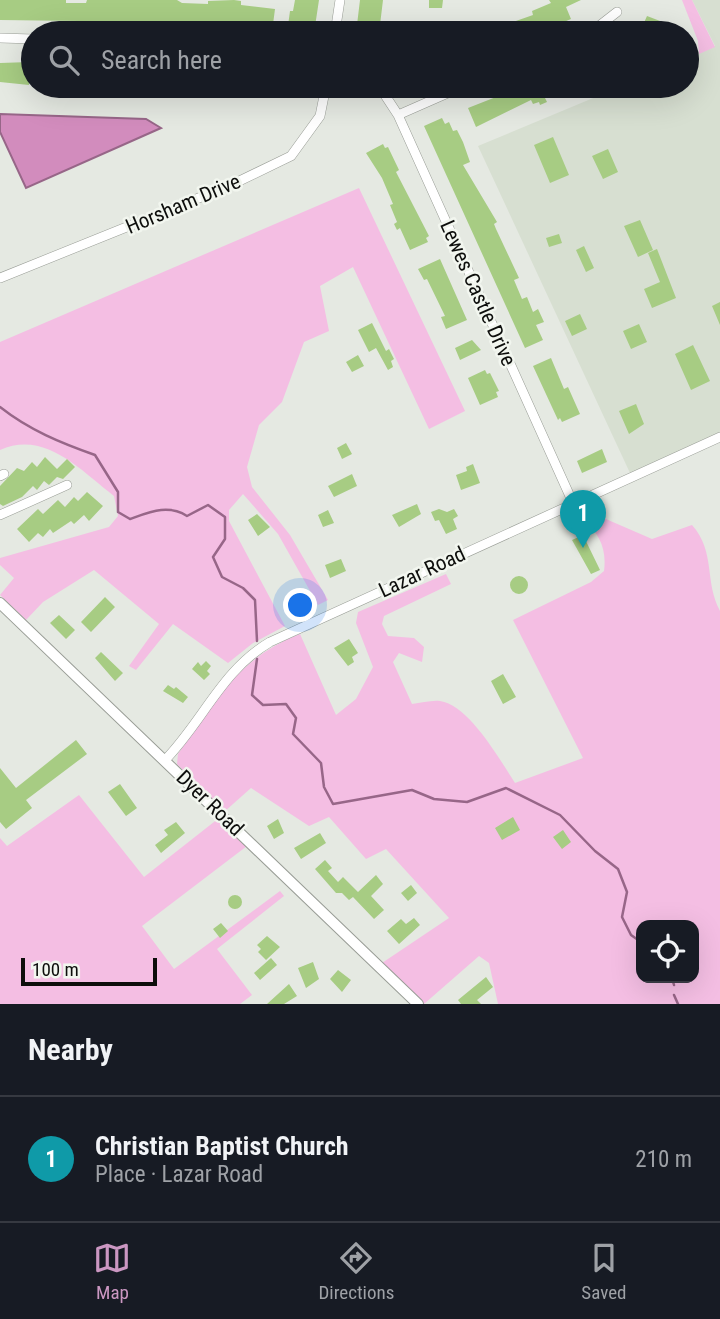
<!DOCTYPE html>
<meta charset="utf-8">
<style>
:root{--surface:#171b24;--page:#242831;--text:#f1f3f6;--muted:#9ea1a6;--line:#363941;--accent:#cb97c2}
body{margin:0;font-family:"Roboto Condensed",sans-serif;background:var(--page);color:var(--text)}
.controls{position:absolute;right:21px;bottom:21px;display:grid;overflow:hidden;border-radius:14px;box-shadow:0 7px 28px #0002}
.controls button{width:63px;height:63px;display:grid;place-items:center;padding:0;border:0;border-bottom:2px solid var(--line);background:var(--surface);color:var(--text);font:35px sans-serif}
.scale{position:absolute;left:21px;bottom:18px;width:136px;box-sizing:border-box;padding-left:7px;border:4px solid #0d0e0c;border-top:0;font-size:19px;line-height:24px;white-space:nowrap;color:#0d0e0c;-webkit-text-stroke:5px #f2f6ef;paint-order:stroke}
.you{position:absolute;left:301px;top:606px;width:24px;height:24px;margin:-18px;border:5px solid #fff;border-radius:50%;background:#1a73e8;box-shadow:0 0 0 10px #1a73e833}
.badge{display:grid;place-items:center;width:46px;height:46px;border-radius:50%;background:var(--accent);color:#fff;font-size:23px;font-weight:700}
.pin{position:absolute;translate:-50% -58px;filter:drop-shadow(0 2px 4px #0008)}
.pin::after{content:'';position:absolute;top:37px;width:24px;height:21px;background:inherit;clip-path:polygon(0 0,100% 0,50% 100%)}
.list{margin:0;padding:0;list-style:none}
h2{display:flex;justify-content:space-between;align-items:center;height:91px;margin:0;padding:0 28px;font-size:30px}
h2 small{font-size:23px;font-weight:400;color:var(--muted)}
.list li{display:grid;grid-template-columns:46px 1fr auto;gap:21px;align-items:center;box-sizing:border-box;height:126px;padding:0 28px;border-top:2px solid var(--line)}
.list b{display:block;font-size:26px;white-space:nowrap}
.list p{margin:0;font-size:23px;white-space:nowrap;color:var(--muted)}
.list em{font-size:23px;font-style:normal;color:var(--muted)}
.icon{flex:none;width:38px;height:38px;fill:none;stroke:currentColor;stroke-width:2;stroke-linecap:round;stroke-linejoin:round}
.map{position:relative;flex:none;width:720px;height:1004px;overflow:hidden}
.search{position:absolute;background:var(--surface);box-shadow:0 7px 28px #0002;left:21px;right:21px;top:21px;height:77px;display:flex;align-items:center;gap:18px;box-sizing:border-box;padding:0 24px;border-radius:38px;color:var(--muted);font-size:26px}
.sheet{height:217px;background:var(--surface)}
nav{display:flex;justify-content:space-around;align-items:center;box-sizing:border-box;height:98px;border-top:2px solid var(--line);background:var(--surface);font-size:19px;color:var(--muted)}
nav a{display:grid;justify-items:center;gap:4px}
nav .on{color:var(--accent)}
.map>svg:first-child{display:block}
.built{fill:#d7dfd1}
.green{fill:#f4bee3;fill-rule:evenodd}
.water{fill:#d28cbd;stroke:#976688;stroke-width:2}
.lines{fill:none;stroke-linecap:round;stroke-linejoin:round}
.stream{stroke:#976688;stroke-width:2.5}
.building{fill:#a7cc83}
.minor-casing{stroke:#999d96;stroke-width:10}
.tertiary-casing{stroke:#999d96;stroke-width:12}
.minor{stroke:#fff;stroke-width:9}
.tertiary{stroke:#fff;stroke-width:10}
.labels{text-anchor:middle;stroke-width:5;stroke-linejoin:round;paint-order:stroke}
.street-label{font-size:21px;fill:#0d0e0c;stroke:#f2f6ef}
</style>
<div class="map">
<svg width="720" height="1004" viewBox="0 0 720 1004">
<rect width="100%" height="100%" fill="#e5e9e2"/>
<path class="built" d="M692,0H720V432L630,473L478,146L622,86H687V59L715,46Z"/>
<path class="green" d="M682,0H692L715,47L699,54L698,41Z
M359,188L465,411L429,429L353,267L320,286L329,331L304,342L282,402L259,425L247,467L252,487L290,535L328,600L318,605L278,534L243,494L229,510V521L285,626L253,643L228,663L173,624L136,670L129,666L159,624L94,570L43,602L26,620L0,595L14,578L0,565V558L109,527L118,516L114,496C80,470 45,430 0,450V342Z
M583,513L599,516L652,539L692,525C716,552 704,582 720,611V1004H498L489,963L479,956L424,1004L382,963L449,918L386,849L366,859L329,817L309,826L251,788L224,812L177,764L178,754C214,702 238,658 300,634L336,715L356,699L373,667L356,623L358,612L446,574L451,584L384,616L382,624L388,636L414,638L424,647L422,662L399,653L393,662L412,704C421,703 432,700 440,701C469,705 500,760 515,783L583,758L513,620L591,582L604,571C607,548 599,534 583,518ZM641,925H694V978H641Z
M79,795L144,877L219,818L247,846L142,926L174,969L280,891L284,896L217,949L252,995L240,1004H0V838L7,846Z"/>
<path class="water" d="M0,114L146,119L161,128L26,188L0,132Z"/>
<g class="lines">
<path class="stream" d="M0,407C29,430 61,443 95,455L118,492V512L130,519C150,512 168,504 187,516L208,505L225,517V539L213,557L222,577L243,588L255,600L257,641
M257,659L252,695L263,705L286,704L296,718L293,734L321,763L324,787L333,804L412,790L434,799L467,802L506,788L560,815L595,851L618,869L627,892L622,917L631,935L641,942
M672,978L674,985
M674,995L678,1004"/>
</g>
<path class="building" d="M0,0H66V3H86L87,0H177L182,3L208,4V1L234,0L241,1V5L275,9L272,32L157,22L0,20Z
M295,0H319L314,33H287L290,11H293Z
M360,0H383L379,33H356Z
M429,0H443L442,8H429Z
M549,0H581L566,7L571,19L545,30L543,27L529,33H481L533,15L532,11L551,3Z
M647,16L668,24L665,33L646,30L647,26L643,25Z
M30,62L29,85L0,82V63Z
M524,86H574L545,98L547,102L540,105L539,102L533,104L531,100L476,127L468,108Z
M442,118L445,124L449,122L453,131L457,130L463,142L470,162L463,165L497,222L494,224L496,229L519,278L514,280L522,299L527,297L533,312L538,309L544,322L536,325L543,340L525,348L424,126Z
M553,137L569,175L550,183L534,145Z
M383,144L385,148L388,147L399,170L396,172L429,236L426,238L428,242L410,250L400,228L397,230L394,224L397,222L390,205L393,204L382,178L366,153Z
M608,149L618,172L603,179L592,156Z
M640,220L653,250L638,257L624,226Z
M559,234L562,243L549,247L546,238Z
M584,246L594,268L586,272L576,250Z
M657,249L676,298L652,308L644,289L660,282L648,253Z
M440,259L467,320L446,329L441,317L445,316L427,279L424,280L418,269Z
M720,302V325L712,306Z
M580,314L587,329L572,336L565,321Z
M372,323L386,351L389,349L394,359L391,361L393,367L388,370L376,348L369,352L358,330Z
M639,324L647,342L631,349L623,331Z
M472,340L481,350L460,360L455,348Z
M693,345L710,381L691,390L675,354Z
M358,355L364,366L352,372L346,362Z
M551,358L564,389L568,387L580,414L562,422L560,418L558,420L533,366Z
M485,370L487,374L490,373L499,391L496,392L498,397L480,405L468,378Z
M636,404L644,424L629,434L619,411Z
M346,443L352,454L342,459L337,448Z
M602,449L607,462L582,473L577,461Z
M45,457L57,469L67,459L75,467L63,479L57,477L49,485L44,481L37,490L33,486L22,497L3,506L0,504V486L17,468L24,471L32,462L37,467Z
M473,464L480,483L461,490L456,475L467,471L466,467Z
M352,474L357,486L334,497L328,486Z
M87,492L103,506L89,521L84,515L74,524L71,521L53,533L50,529L43,537L38,533L29,542L17,529L38,509L43,514L58,500L65,507L74,497L78,501Z
M417,504L421,514L399,527L392,515Z
M439,509L447,512L454,509L458,516L453,519L457,529L446,534L439,520L435,521L431,512Z
M328,510L334,523L323,527L318,515Z
M257,514L270,527L258,536L248,520Z
M583,535L600,570L591,574L572,540Z
M341,559L346,571L330,578L325,565Z
M510 585a9 9 0 1 1 18 0a9 9 0 1 1-18 0Z
M105,597L115,607L91,632L81,622Z
M59,615L75,630L66,639L50,623Z
M349,639L358,653L352,657L354,662L348,666L334,648Z
M101,652L123,673L115,681L95,658Z
M206,661L211,666L207,671L210,674L204,680L192,669L198,662L201,666Z
M503,674L516,697L503,704L491,681Z
M168,685L174,689L176,687L188,697L183,703L163,691Z
M76,740L87,754L26,800L32,808L6,829L0,822V768L16,788Z
M120,784L137,808L126,816L108,792Z
M513,817L520,830L502,840L495,828Z
M278,819L284,833L274,839L267,826Z
M176,822L185,833L161,853L155,845L168,835L164,830Z
M563,830L571,842L562,849L553,837Z
M320,833L326,843L301,859L294,848Z
M325,860L332,868L328,871L338,882L343,877L358,892L376,875L383,884L371,896L384,910L374,919L353,897L349,900L342,893H336L315,869Z
M411,885L417,893L408,901L401,893Z
M228 902a7 7 0 1 1 14 0a7 7 0 1 1-14 0Z
M414,918L420,925L399,944L387,931L401,919L406,924Z
M221,923L228,931L220,938L213,929Z
M267,936L280,947L266,960L258,952L261,949L257,945Z
M271,958L277,965L260,980L254,973Z
M313,962L319,979L306,988L298,968Z
M338,970L351,980L342,992L330,979Z
M486,977L493,987L477,1000L481,1004H461L458,1000Z
M289,984L297,996L284,1004H267Z"/>
<g class="lines">
<g class="minor-casing">
<path id="minor" d="M335,33L340,0
M590,33L617,12
M0,38L33,39
M379,86L398,115L573,503
M398,115L464,86
M0,278L231,185L291,156L320,116L326,86
M0,476L4,474
M0,515L67,485
M165,760C203,721 222,670 270,642L720,437"/>
</g>
<g class="tertiary-casing">
<path id="tertiary" d="M0,603L418,1004"/>
</g>
<use href="#minor" class="minor"/>
<use href="#tertiary" class="tertiary"/>
</g>
<g class="labels">
<g class="street-label">
<text transform="translate(183 204) rotate(-23)" y="7">Horsham Drive</text>
<text transform="translate(478 293) rotate(66)" y="7">Lewes Castle Drive</text>
<text transform="translate(422 572) rotate(-25)" y="7">Lazar Road</text>
<text transform="translate(210 803) rotate(44)" y="7">Dyer Road</text>
</g>
</g>
</svg>
<div class="controls">
<button><svg class="icon" aria-label="locate" viewBox="0 0 24 24"><circle cx="12" cy="12" r="6"/><path d="M12 2v4M12 18v4M2 12h4M18 12h4"/></svg></button>
</div>
<div class="scale">100 m</div>
<div class="you"></div>
<div class="pin badge" style="left:583px;top:548px;background:#0f9aa8">1</div>
<div class="search"><svg class="icon" aria-label="search" viewBox="0 0 24 24"><circle cx="10" cy="10" r="6"/><path d="M15 15l6 6"/></svg>Search here</div>
</div>
<section class="sheet">
<h2>Nearby<small></small></h2>
<ul class="list">
<li><span class="badge" style="background:#0f9aa8">1</span><div><b>Christian Baptist Church</b><p>Place · Lazar Road</p></div><em>210 m</em></li>
</ul>
</section>
<nav>
<a class="on"><svg class="icon" aria-label="map" viewBox="0 0 24 24"><path d="M3 6l6-2 6 2 6-2v14l-6 2-6-2-6 2zM9 4v14M15 6v14"/></svg>Map</a>
<a><svg class="icon" aria-label="directions" viewBox="0 0 24 24"><path d="M12 3l9 9-9 9-9-9zM9 14v-3h6M13 9l2 2-2 2"/></svg>Directions</a>
<a><svg class="icon" aria-label="saved" viewBox="0 0 24 24"><path d="M7 4h10v16l-5-4-5 4z"/></svg>Saved</a>
</nav>
